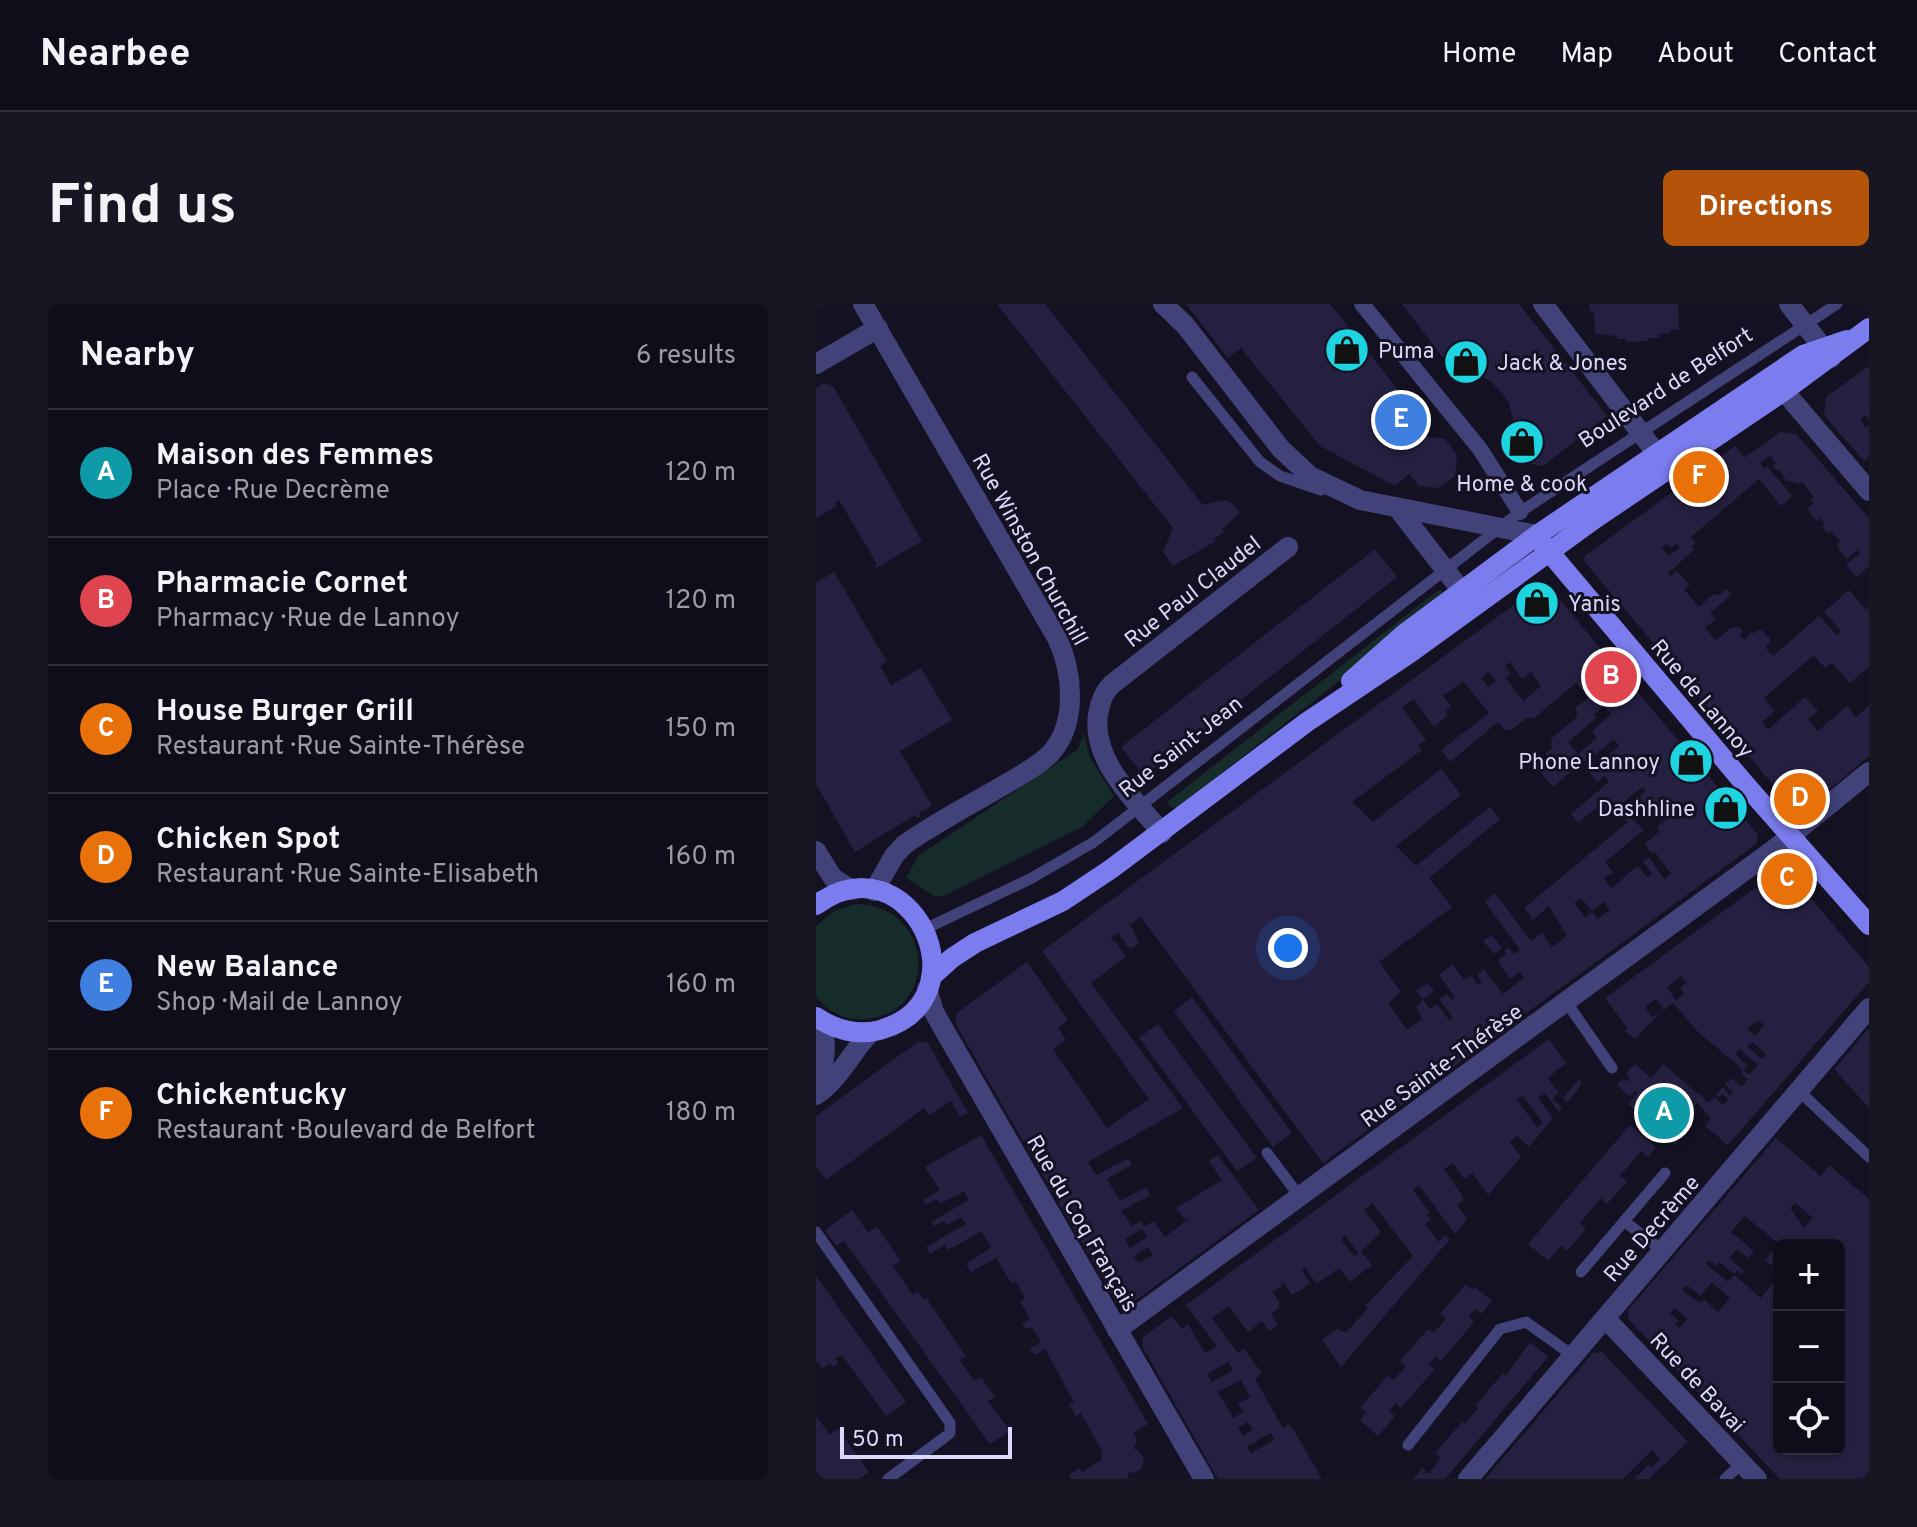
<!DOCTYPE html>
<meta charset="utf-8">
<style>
:root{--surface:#0f0d1a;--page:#181623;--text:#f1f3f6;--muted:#9b9ca2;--line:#2f2d39;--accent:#b45309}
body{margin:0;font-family:Overpass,sans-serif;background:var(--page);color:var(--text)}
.controls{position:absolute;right:24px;bottom:24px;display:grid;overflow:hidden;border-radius:12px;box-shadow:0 2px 6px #0004}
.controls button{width:72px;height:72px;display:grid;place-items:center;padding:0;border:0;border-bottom:2px solid var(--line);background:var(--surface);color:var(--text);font:40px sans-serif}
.scale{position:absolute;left:24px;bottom:20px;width:172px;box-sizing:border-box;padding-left:8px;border:4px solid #dbd8fa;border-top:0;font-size:22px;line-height:28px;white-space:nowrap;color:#dbd8fa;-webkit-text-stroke:6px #141122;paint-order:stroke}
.you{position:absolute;left:472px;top:644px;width:28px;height:28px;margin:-20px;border:6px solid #fff;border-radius:50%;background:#1a73e8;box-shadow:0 0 0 12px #1a73e833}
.badge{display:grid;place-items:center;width:52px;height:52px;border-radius:50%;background:var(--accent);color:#fff;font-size:26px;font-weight:700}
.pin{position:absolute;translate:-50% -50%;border:4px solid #fff;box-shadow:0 2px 8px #0006}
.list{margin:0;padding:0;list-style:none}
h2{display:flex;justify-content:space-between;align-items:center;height:104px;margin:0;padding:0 32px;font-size:34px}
h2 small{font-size:26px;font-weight:400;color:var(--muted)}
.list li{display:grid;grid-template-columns:52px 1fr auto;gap:24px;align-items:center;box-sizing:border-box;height:128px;padding:0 32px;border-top:2px solid var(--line)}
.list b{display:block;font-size:30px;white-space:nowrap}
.list p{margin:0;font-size:26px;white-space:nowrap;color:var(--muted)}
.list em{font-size:26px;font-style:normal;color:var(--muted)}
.icon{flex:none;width:44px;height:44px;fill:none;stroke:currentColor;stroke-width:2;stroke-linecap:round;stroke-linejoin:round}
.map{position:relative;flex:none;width:1053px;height:1175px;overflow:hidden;border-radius:12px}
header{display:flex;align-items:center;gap:48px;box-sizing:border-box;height:112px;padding:0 40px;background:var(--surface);border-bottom:2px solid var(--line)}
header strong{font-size:38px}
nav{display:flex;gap:44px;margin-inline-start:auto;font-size:28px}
.intro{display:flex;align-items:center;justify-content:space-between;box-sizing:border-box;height:192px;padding:0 48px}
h1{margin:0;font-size:56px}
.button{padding:20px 36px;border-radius:12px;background:var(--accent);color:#fff;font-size:28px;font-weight:700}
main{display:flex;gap:48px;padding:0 48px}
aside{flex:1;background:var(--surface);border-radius:12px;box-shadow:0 2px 6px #0004}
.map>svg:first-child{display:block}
.green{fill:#152c2a}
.building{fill:#252041;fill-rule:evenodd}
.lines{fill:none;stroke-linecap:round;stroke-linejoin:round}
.service{stroke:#42427b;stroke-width:11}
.pedestrian{stroke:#42427b;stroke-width:16}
.minor{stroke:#42427b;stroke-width:20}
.tertiary{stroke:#42427b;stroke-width:20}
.secondary{stroke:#7b7dee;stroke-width:20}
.labels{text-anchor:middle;stroke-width:6;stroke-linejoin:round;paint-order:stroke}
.poi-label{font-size:22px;fill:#dbd8fa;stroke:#141122;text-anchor:start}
.street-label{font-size:22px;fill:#dbd8fa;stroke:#141122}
</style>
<header>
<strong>Nearbee</strong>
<nav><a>Home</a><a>Map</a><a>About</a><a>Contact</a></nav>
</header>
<div class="intro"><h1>Find us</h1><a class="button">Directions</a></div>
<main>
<aside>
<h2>Nearby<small>6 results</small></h2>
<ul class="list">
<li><span class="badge" style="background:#0f9aa8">A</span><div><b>Maison des Femmes</b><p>Place · Rue Decrème</p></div><em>120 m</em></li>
<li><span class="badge" style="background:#e0444e">B</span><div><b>Pharmacie Cornet</b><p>Pharmacy · Rue de Lannoy</p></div><em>120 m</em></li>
<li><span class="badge" style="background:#e8710a">C</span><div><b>House Burger Grill</b><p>Restaurant · Rue Sainte-Thérèse</p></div><em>150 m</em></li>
<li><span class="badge" style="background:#e8710a">D</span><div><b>Chicken Spot</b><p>Restaurant · Rue Sainte-Elisabeth</p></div><em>160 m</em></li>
<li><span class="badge" style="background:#3f7fe0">E</span><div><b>New Balance</b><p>Shop · Mail de Lannoy</p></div><em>160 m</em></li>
<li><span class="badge" style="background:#e8710a">F</span><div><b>Chickentucky</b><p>Restaurant · Boulevard de Belfort</p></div><em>180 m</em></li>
</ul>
</aside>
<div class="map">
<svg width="1053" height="1175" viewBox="0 0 1053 1175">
<rect width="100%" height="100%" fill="#141122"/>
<path class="green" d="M625,286L628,289L546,359L361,504L354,503L351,498L621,287Z
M268,430L273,452L298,492L266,523L128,592H118L90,574L102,552L262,445Z
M39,600C118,600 125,708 50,715C30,717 12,708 0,693V622L18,607Z"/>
<path class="building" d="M181,0H229L387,201L409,196L416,199L424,209L406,225L408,228L398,235L400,237L357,262L347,248L357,224Z
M370,0H514L610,121L604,126L609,132L629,135L641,151L639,172L623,184L603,182L593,170L579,182L504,142L425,44L412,54Z
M586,0H703L791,112L727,162L715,160L694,136L692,131L695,128L697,116L693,99L687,90L674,77L660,70L645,69L642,71L637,67Z
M773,0H862L863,25L854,26V29L842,30L843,34H832L833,37L811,38V35H801V32L779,30L778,7H773Z
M1053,62V116L1049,111L1044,115L1050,124L1053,121V152L1048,157L1008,111L1010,93Z
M7,79L17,82L106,237L60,264L59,262L61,260L23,196L19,199L21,202L0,214V84Z
M964,128L980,130L1053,214V262L1040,273L1030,261L1044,249L1041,246L1031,255L1022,245L1024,244L1021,240L1024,237L1014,227L1011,229L1009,226L1006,222L1009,220L1004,214L1001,217L991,205L998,199L995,195L998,193L986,178L984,180L973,177L971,178L963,165L961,167L957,162L960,159L954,152L944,159L948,165L951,162L976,192L965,202L943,175L875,233L880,239L875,243L878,246L852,269L855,272L861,267L874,281L868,285L883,303L898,290L903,291L910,285L915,291L894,309L900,315L889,324L900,337L915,324L923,323L927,328L923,330L928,336L936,328L938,330L942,326L947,327L954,335V339L949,343L957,352L1003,312L1021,331L1025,327L1008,308L1033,286L1050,306L1053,303V363L1034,379L1016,359L1009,364L998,351L948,394L959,407L946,418L952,426L989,393L1002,407L992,415L1002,427L1031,402L1040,413L1053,402V452L988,507L980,508L768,257L769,252L919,142L928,154ZM861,239L864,243L853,252L845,243L852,240L855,244Z
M559,245L581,273L328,472L305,443Z
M18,268L71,358L64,362L75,381L105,364L136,416L84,447L116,502L103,509L104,512L101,514L99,511L39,548L0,480V279Z
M725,281L732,282L942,531L940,540L507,859L325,613L314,621L323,639L314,645L302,629L294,635L299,637L310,653L275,679L367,804L272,858L280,871L313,854L316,861L291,875L304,897L330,883L334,891L305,907L316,922L325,917L328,923L338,917L349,933L373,915H368L360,904L406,876L393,857L402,851L443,906L312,1002L301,1000L139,719L141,709L211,658L252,716L242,724L250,736L237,745L291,824L333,795L226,647ZM694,358L706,375L715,368L725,382L707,397L690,374L695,370L689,362ZM673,368L680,377L672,383L665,374ZM647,377L673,409L625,446L634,458L682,418L689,426H695L711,414H718L760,379L772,394L759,404L762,412L735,435L736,444L729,450L732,454L720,463L737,483L760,463L759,461L763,458L771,457L798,435L803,442L773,468L781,478L789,472L793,478L755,510L762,519L785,500L793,510L826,483L830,487L813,501L821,511L827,505L834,514L851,500L854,504L857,502L863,509L857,510L841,523L844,527L829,540L836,550L839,548L855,570L848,575L833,553L827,558L836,570L831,573L822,562L795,584L788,575L797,568L789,558L828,526L813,512L809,515L812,518L708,604L717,616L733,602L751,632L736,643L726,629L715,637L679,589L669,598L704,646L698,650L693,643L688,647L690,650L683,655L684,660L694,675L704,668L708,674L687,690L668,665L661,671L666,678L662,681L655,672L648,676L636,660L623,671L639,693L635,696L631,690L623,695L637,714L633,716L621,700L614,705L607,696L600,702L606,715L591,726L572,699L585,688L563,658L636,603L613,574L684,515L674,503L600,562L580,542L645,491L625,465L557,518L536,498L606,446L602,441L610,436L586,403L598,395L618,423L631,412L630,407L635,403L627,392ZM788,402L795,410L776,427L781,434L762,450L752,438L781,413L778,410ZM765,594L776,607L788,598L794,606L782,615L776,608L769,613L758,599ZM326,925L331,933L314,944L309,935ZM332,943L337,951L322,959L318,952Z
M965,565L971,566L1053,663V678L912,841L889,822L895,814L881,799L865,818L873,825L859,841L812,800L821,789L819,787L814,793L801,781L807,774L811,778L814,774L810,770L819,760L835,774L847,760L893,799L898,793L907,801L912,795L906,790L903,793L900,790L907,783L914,792L917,788L909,781L915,774L926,783L932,775L926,770L924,763L882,728L857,699L848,706L840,695L829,703L836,713L845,708L819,735L809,727L812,725L789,694ZM865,672L870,679L864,684L868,690L860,696L851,683ZM942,716L948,721L939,732L931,725ZM936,738L950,750L946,755L931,742ZM923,745L942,761L933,771L927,766L931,761L919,750Z
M676,631L686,644L678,650L667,637Z
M612,679L618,687L607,695L600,687Z
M376,693L476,829L457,843L358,707Z
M342,720L441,854L421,867L323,734Z
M1053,724V804L1018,765Z
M733,735L750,759L732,774L743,789L736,795L746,804L743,808L729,789L722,794L737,814L713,843L701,832L694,838L705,853L672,891L656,869L648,875L637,859L628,865L647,893V896L641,901L651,915L639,930L603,881L597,886L614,909L611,911L615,915L609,920L623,938L629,931L634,935L525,1063L506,1036L521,1025L530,1029L552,1004L549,1002L597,952L556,899L548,906L565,928L545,947L556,961L534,978L523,964L501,980L489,964L486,967L494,979L487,985L476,991L467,978L465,983L456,987L463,998V1004L455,1010L462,1021L453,1027L446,1017L432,1028L413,1002L396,1014L422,1049L428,1045L446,1069L439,1075L467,1124L474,1120L506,1175H402L326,1042L327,1033L356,1012L366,1025L372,1020L389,1049L401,1042L370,1001ZM707,792L726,818L722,824L701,796ZM529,931L542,949L538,952L525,935ZM412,1058L417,1066L396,1078L391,1070ZM425,1076L434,1093L422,1100L427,1108L417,1114L402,1088ZM432,1118L437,1126L427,1132L422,1123ZM455,1129L458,1136L435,1149L431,1142Z
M103,737L112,739L152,809L144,813L135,797L113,811L108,804L10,876L0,862V812Z
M763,775L766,780L751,799L747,794Z
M814,821L840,843L832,853L825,847L804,872L811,877L806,883L791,900L785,894L764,919L770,925L751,947L745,941L732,957L712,940Z
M165,831L332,1120L317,1129L321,1135L318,1145L322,1146L328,1155L326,1164L318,1169L313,1168L311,1175H255L253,1171L264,1164L266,1168L285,1156L286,1147L265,1109L260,1112L253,1100L258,1098L229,1045L220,1051L213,1045L225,1038L216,1023L210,1025L206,1020L214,1015L204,997L209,994L200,978L196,980L180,954L155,968L150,960L175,944L166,927L132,946L129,941L114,950L110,943L150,920L145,913L131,921L128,917L118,922L115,918L153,896L148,887L124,900L121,895L110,901L107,896L124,886L109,863Z
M960,834L1005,872L1013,861L1053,895V1175H964L813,1016L812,1006ZM979,899L997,914L988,924L974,904ZM929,912L962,939L949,956L963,967V941H1023V1145H963V971L945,994L918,971L912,978L890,960L893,956L900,962L903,958L918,970L922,966L926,970L928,967L913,954L921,945L932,954L938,947L915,928ZM896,978L914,994L902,1008L887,995L884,999L866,986L871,981L884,992ZM859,1004L872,1015L863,1024L859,1020L863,1017L854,1009Z
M36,906L52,928L61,923L85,957L77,962L97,991L102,987L108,996L110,994L150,1052L144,1056L158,1077L165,1073L179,1093L172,1097L194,1127L174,1140L28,937L20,942L9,926Z
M0,972L90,1098L70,1112L26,1051L20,1055L22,1059L17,1063L14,1059L6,1065L2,1058L0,1059Z
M650,980L656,986L659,983L676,997L665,1010L659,1005L653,1013L658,1018L625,1057L620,1052L613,1060L619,1065L585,1104L580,1099L573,1107L579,1112L562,1132L544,1116L550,1108L544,1104L572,1071L578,1076L590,1062L584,1057L612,1025L618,1029L630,1015L624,1010Z
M714,1038L732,1053L629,1175H597L607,1164L613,1170L625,1154L619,1149L647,1117L649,1120L662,1104L659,1102L687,1069L690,1072Z
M786,1048L872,1138L833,1175H818L832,1161L836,1163L844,1155L836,1146L807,1175H669L777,1049Z
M0,1112L14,1131L22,1125L53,1168L43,1175H0Z"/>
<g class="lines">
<path class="service" d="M376,73L444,158L464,172L505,186
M109,625L214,575L278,538L704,208L1021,0
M751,699L796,764
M983,787L1053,853
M451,849L484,893
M808,917L847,947
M0,928L134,1119V1129L129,1133L72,1175
M765,968L849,869
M592,1141L684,1025L710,1018L756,1051
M909,1175L926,1159"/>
<path class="pedestrian" d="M546,0L664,145L704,208"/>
<path class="minor" d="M47,0L241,334C257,368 262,420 234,450C221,463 203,472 188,481C154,501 119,519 88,541L78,552L58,587
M347,0L369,21L465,145L494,172L544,196L721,231
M727,0L850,162
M0,60L62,24
M968,87L1053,187
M583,206L655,299
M346,529C318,495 275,456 282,410C284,399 287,389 295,381L472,243
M0,547L17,574L36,586
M111,685L118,708L131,731L388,1175
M0,778C11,759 11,736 4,716
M0,791C25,774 35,748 55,728
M789,1014L941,1175
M301,1026L957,546L1053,468
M652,1175L1053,704"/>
<path class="tertiary" d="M973,0L1015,54"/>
<path class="secondary" d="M725,238L928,479L1053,621
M535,377L588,330L721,231L987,51L1031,36
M0,601C94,532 172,695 64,726C42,732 19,726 0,713
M115,673L136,654L159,639L247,597L295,565L491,418L594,349L780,214L968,87L1053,24"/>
</g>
<defs>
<g id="shop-disc" transform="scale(2.3)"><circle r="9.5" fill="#1ed4e0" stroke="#141122"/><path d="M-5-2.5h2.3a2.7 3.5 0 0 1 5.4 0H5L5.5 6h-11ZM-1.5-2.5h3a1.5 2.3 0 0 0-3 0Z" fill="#111"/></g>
</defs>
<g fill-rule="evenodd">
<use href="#shop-disc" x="531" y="46"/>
<use href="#shop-disc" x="650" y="58"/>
<use href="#shop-disc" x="706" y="138"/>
<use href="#shop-disc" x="721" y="299"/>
<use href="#shop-disc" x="875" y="457"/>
<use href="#shop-disc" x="910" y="504"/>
</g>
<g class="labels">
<g class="poi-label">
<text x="562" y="54">Puma</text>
<text x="681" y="66">Jack &amp; Jones</text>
<text x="706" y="187" text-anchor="middle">Home &amp; cook</text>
<text x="752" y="307">Yanis</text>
<text x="844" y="465" text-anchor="end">Phone Lannoy</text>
<text x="879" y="512" text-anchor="end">Dashhline</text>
</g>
<g class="street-label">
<text transform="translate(849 83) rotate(-33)" y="8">Boulevard de Belfort</text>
<text transform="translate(215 245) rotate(61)" y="8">Rue Winston Churchill</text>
<text transform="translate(376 287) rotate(-38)" y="8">Rue Paul Claudel</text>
<text transform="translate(887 394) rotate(50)" y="8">Rue de Lannoy</text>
<text transform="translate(364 442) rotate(-38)" y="8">Rue Saint-Jean</text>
<text transform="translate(625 761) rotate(-36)" y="8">Rue Sainte-Thérèse</text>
<text transform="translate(267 919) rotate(60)" y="8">Rue du Coq Français</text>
<text transform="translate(835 924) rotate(-49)" y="8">Rue Decrème</text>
<text transform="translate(882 1078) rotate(47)" y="8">Rue de Bavai</text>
</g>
</g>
</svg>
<div class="controls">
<button>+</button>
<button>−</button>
<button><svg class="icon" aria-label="locate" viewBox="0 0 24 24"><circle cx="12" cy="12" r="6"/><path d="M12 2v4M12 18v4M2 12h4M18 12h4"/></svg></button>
</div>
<div class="scale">50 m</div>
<div class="you"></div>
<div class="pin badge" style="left:848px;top:809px;background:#0f9aa8">A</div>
<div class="pin badge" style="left:795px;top:373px;background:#e0444e">B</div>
<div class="pin badge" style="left:971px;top:575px;background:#e8710a">C</div>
<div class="pin badge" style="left:984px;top:495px;background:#e8710a">D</div>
<div class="pin badge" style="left:585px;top:116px;background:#3f7fe0">E</div>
<div class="pin badge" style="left:883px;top:173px;background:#e8710a">F</div>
</div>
</main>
